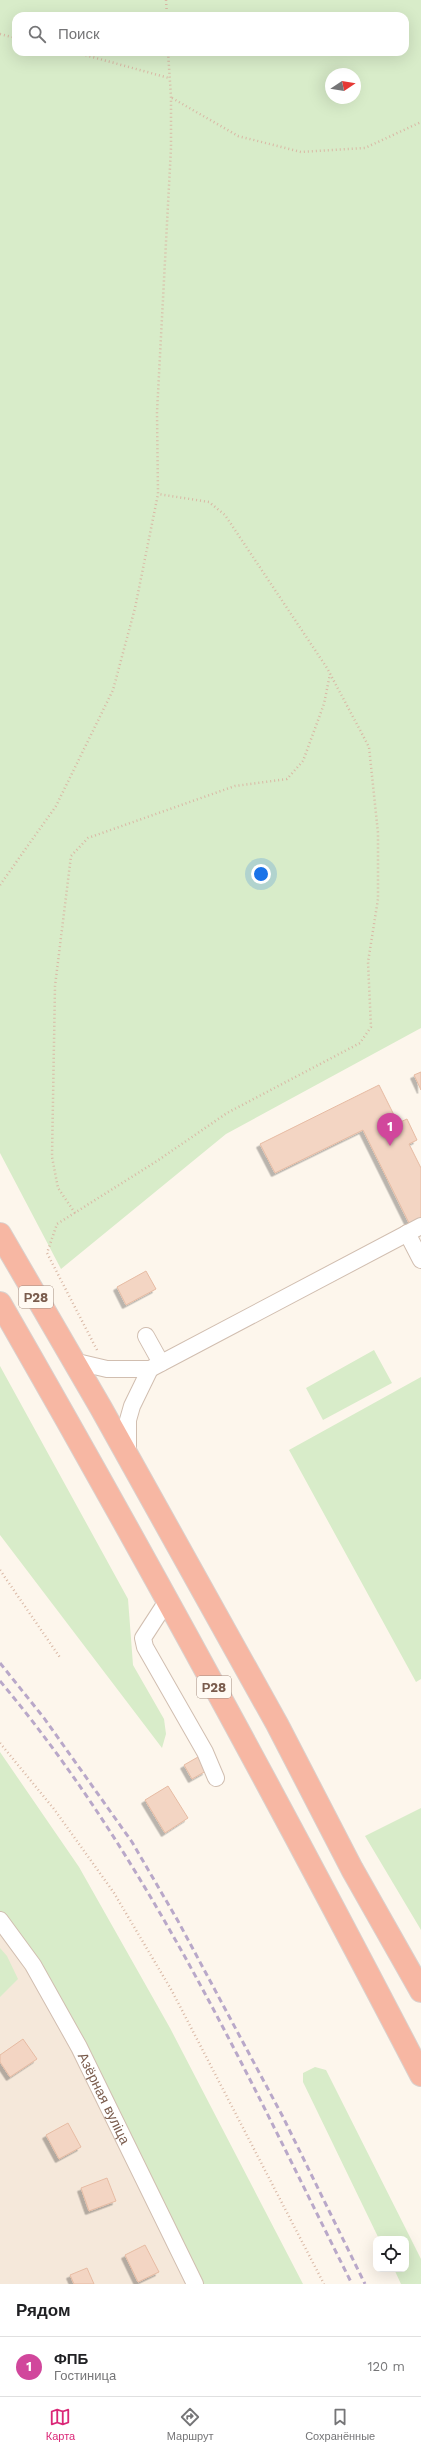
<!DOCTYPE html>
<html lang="ru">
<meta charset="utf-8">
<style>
:root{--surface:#fff;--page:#f6f6f6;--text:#202124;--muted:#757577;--line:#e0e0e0;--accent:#db2777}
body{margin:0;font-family:"Work Sans",sans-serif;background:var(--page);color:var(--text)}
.controls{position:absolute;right:12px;bottom:12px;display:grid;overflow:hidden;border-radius:8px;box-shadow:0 4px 16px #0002}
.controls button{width:36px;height:36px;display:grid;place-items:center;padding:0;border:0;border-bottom:1px solid var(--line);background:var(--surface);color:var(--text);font:20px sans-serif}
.compass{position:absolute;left:325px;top:68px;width:36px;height:36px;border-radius:50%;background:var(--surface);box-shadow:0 4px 16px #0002;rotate:78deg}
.you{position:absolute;left:261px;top:874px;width:14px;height:14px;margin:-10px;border:3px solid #fff;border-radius:50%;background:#1a73e8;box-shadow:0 0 0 6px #1a73e833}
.badge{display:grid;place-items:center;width:26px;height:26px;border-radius:50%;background:var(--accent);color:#fff;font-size:13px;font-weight:700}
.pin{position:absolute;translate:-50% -33px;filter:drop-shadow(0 1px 2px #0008)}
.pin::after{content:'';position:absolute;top:21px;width:14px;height:12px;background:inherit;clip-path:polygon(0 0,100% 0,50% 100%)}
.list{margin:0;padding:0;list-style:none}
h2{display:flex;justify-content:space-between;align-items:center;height:52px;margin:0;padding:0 16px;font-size:17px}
h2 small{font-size:13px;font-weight:400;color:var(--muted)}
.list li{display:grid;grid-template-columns:26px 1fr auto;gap:12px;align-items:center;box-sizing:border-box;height:60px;padding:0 16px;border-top:1px solid var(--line)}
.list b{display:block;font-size:15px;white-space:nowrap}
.list p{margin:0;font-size:13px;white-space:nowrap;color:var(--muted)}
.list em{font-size:13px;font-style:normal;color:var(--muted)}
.icon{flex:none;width:22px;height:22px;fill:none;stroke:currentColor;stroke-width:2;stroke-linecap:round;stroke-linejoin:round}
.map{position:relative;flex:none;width:421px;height:2284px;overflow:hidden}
.search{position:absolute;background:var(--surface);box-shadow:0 4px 16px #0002;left:12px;right:12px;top:12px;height:44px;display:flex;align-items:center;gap:10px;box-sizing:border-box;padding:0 14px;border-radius:12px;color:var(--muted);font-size:15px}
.sheet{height:112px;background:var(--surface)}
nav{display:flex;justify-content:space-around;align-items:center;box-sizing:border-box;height:56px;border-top:1px solid var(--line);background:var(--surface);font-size:11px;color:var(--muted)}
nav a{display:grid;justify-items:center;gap:2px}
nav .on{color:var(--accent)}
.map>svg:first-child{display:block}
.residential{fill:#f5e8da}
.green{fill:#d8ecc9;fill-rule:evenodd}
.building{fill:#f3d5c3;stroke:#e6bba3;filter:url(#shadow)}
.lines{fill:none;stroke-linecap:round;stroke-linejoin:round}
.minor-casing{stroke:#d1beb0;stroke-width:18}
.highway-casing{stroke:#dad1cd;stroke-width:24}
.path{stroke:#d9b8a5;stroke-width:2.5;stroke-dasharray:1 3;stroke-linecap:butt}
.minor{stroke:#fff;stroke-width:16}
.highway{stroke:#f7b7a3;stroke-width:22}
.rail{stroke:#b9a8c9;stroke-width:3;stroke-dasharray:6 4;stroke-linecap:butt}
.labels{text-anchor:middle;stroke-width:4;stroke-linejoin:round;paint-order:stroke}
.shield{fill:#fffaf3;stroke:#a28b7f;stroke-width:1}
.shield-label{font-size:13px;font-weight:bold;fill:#7a5c4d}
.street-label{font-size:14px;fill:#7a5c4d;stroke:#fffaf3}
</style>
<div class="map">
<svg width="421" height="2284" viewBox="0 0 421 2284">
<defs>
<filter id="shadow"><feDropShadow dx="-3.5" dy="3.5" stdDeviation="0" flood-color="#0004"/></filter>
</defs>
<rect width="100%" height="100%" fill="#fdf6ec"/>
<path class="residential" d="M0,1920L33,1965L192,2284H0Z"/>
<path class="green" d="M0,0H421V1028L226,1134L61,1269L0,1153ZM16,16H405V52H16ZM331,74H355V98H331Z
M374,1350L392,1383L323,1420L306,1388Z
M0,1366L128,1599L133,1665L164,1719L166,1734L162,1748L0,1535Z
M421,1377V1679L416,1682L289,1450Z
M0,1752L79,1867L170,2028L303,2284H198L33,1965L0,1920Z
M421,1808V1930L365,1836Z
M0,1948L7,1956L18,1979L0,1997Z
M315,2067L326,2070L421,2259V2284H401L394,2269H406V2239H379L303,2082V2073Z"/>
<path class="building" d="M421,1072V1090L414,1075Z
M379,1085L398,1123L407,1119L417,1140L409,1144L421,1168V1222L411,1227L363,1130L275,1173L260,1144Z
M146,1271L156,1289L126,1305L117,1287Z
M198,1757L206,1771L192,1779L184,1765Z
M168,1786L188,1818L165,1833L145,1800Z
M23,2039L37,2059L10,2077L0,2062V2055Z
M68,2123L81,2147L59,2159L46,2135Z
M107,2178L116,2201L89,2211L81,2188Z
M145,2245L159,2272L138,2282L125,2255Z
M87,2268L94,2284H74L70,2275Z"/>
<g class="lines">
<g class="minor-casing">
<g id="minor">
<path d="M407,1233L421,1260"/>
<path d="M146,1336L161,1363"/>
<path d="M73,1361L107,1369H150L421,1226"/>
<path d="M128,1455V1420L132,1406L150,1369"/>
<path d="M167,1601L143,1638L145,1647L205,1752L216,1778"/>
<path id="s1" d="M0,1920L33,1965L79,2047L195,2284"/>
</g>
</g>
<g class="highway-casing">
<path id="highway" d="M0,1234L101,1408L277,1724L352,1869L421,1991
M0,1303C146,1557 286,1815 421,2075"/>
</g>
<path class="path" d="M166,0L167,16
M0,34L16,38
M74,52L169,78
M172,98L238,136L301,152L365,148L421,122
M0,885L56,806L113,690L135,608L158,494L157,412L171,148V97L168,52
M75,1213L58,1188L52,1157L55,986L71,856L88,838L235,786L287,779L303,761L324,704L330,674
M97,1350L47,1253L57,1224L157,1161L227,1113L360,1043L371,1027L368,962L378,899V833L369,747L327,668L225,515L209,502L158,494
M0,1570L61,1659
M0,1743L54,1809L114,1893L172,1991L324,2284"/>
<use href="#minor" class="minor"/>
<use href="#highway" class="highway"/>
<path class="rail" d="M0,1663L44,1718L132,1842L178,1921L283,2117L365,2284
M0,1681C150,1860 248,2077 352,2284"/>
</g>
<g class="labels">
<g class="shield">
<rect x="19" y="1286" width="34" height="22" rx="3"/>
<rect x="197" y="1676" width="34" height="22" rx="3"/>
</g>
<g class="shield-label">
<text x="36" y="1302">Р28</text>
<text x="214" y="1692">Р28</text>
</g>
<g class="street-label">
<text dy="5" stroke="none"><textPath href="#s1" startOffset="207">Азёрная вуліца</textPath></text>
</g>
</g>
</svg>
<div class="controls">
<button><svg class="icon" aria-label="locate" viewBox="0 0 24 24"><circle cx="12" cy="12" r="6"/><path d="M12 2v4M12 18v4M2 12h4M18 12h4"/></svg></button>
</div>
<svg class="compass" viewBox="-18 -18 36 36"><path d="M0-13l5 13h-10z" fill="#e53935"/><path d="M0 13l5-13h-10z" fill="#757577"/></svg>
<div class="you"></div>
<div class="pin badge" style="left:390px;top:1146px;background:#d1479c">1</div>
<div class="search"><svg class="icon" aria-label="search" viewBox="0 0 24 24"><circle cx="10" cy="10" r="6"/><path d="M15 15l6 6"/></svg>Поиск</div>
</div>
<section class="sheet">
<h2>Рядом<small></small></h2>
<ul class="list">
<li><span class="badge" style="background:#d1479c">1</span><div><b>ФПБ</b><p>Гостиница</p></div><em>120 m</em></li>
</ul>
</section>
<nav>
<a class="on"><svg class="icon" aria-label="map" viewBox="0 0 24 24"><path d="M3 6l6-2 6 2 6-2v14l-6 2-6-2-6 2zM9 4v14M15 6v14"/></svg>Карта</a>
<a><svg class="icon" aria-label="directions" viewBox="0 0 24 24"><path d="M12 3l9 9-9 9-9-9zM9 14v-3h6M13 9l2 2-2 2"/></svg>Маршрут</a>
<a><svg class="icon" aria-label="saved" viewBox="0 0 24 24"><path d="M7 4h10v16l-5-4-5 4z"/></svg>Сохранённые</a>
</nav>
